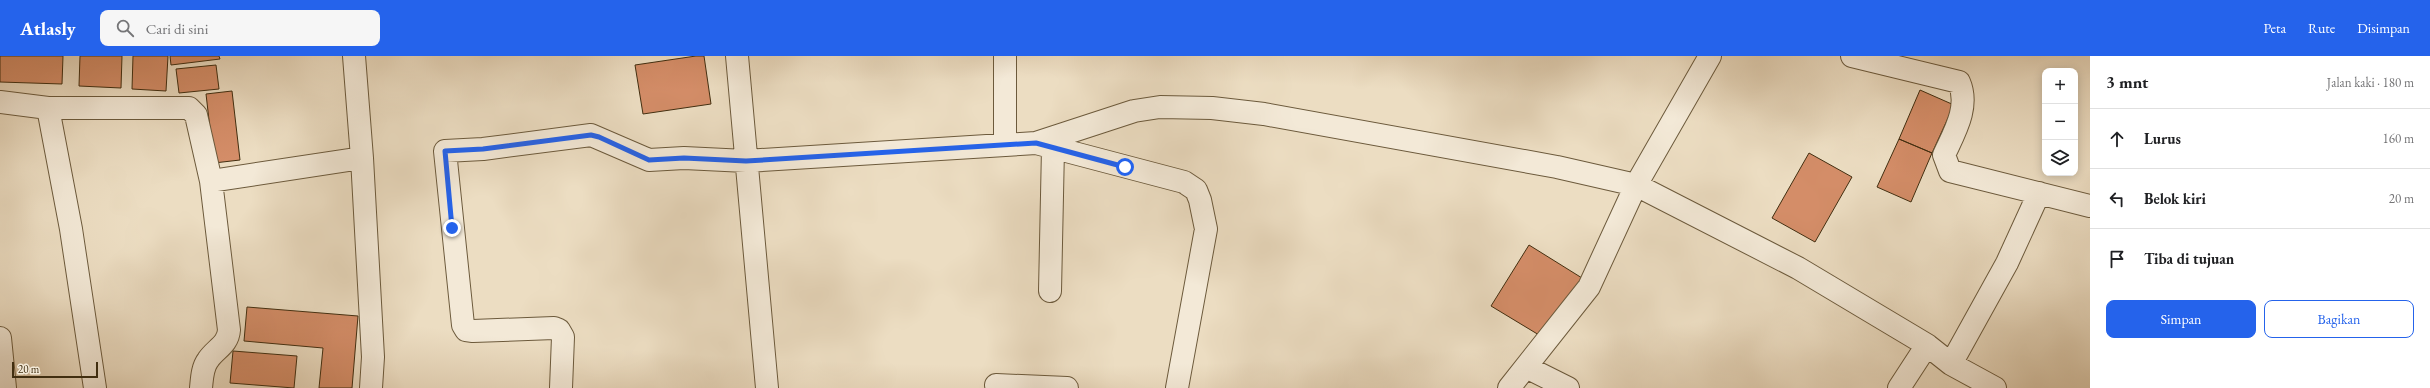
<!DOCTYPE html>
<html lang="id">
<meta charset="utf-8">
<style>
:root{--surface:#fff;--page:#f6f6f6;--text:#202124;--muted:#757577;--line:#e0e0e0;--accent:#2563eb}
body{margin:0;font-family:"EB Garamond",serif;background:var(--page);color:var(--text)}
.controls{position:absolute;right:12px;top:12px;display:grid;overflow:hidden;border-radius:8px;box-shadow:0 2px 10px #0003}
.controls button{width:36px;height:36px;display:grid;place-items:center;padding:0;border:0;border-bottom:1px solid var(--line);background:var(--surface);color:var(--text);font:20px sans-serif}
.scale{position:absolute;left:12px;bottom:10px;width:86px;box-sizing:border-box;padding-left:4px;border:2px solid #412e10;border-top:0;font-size:11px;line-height:14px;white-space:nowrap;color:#412e10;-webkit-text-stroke:3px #f3e9d7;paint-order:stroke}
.stop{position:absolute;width:12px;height:12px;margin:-9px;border:3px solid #2563eb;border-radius:50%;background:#fff}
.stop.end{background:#2563eb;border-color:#fff;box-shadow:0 1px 4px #0008}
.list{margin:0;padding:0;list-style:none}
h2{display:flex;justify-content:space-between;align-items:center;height:52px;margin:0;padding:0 16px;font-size:17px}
h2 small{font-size:13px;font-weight:400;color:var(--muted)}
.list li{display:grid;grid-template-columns:26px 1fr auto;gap:12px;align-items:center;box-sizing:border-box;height:60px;padding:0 16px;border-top:1px solid var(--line)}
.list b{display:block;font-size:15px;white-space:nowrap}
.list em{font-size:13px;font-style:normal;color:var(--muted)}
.actions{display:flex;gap:8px;padding:12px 16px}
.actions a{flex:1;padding:9px 0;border:1px solid var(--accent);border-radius:8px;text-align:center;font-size:14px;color:var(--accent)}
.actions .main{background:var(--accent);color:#fff}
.icon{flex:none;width:22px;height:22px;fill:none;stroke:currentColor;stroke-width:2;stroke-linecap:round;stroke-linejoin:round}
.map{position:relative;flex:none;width:2090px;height:332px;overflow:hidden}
header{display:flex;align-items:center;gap:24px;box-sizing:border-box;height:56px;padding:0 20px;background:var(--accent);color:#fff}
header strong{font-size:19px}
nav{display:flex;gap:22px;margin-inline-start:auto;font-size:14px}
.search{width:280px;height:36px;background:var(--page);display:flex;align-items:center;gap:10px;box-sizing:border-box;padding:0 14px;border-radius:8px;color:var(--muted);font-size:15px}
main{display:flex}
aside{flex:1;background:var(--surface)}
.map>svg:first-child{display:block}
.building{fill:#d48d68;stroke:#412e10}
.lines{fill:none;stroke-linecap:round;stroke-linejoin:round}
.street-casing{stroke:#6c5a3c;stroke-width:24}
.street{stroke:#f3e9d7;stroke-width:22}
.route{stroke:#2563eb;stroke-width:5}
</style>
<header>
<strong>Atlasly</strong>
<div class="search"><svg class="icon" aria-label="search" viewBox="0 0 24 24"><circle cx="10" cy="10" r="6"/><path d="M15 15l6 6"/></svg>Cari di sini</div>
<nav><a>Peta</a><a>Rute</a><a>Disimpan</a></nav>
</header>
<main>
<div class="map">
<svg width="2090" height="332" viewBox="0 0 2090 332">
<rect width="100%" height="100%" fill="#ecddc2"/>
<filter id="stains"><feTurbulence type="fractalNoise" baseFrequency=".005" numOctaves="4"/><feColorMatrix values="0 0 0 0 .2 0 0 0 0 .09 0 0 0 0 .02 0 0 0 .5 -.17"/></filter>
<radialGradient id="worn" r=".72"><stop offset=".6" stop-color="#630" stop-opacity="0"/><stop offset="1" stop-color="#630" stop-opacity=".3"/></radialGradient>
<path class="building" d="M0,0H63L62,28L0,26Z
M80,0H122L121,32L79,30Z
M133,0H168L166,35L132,33Z
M170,0H219L220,3L171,9Z
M696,0H704L711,48L643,58L635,9Z
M216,9L219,33L179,37L176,13Z
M1920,34L1954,49L1932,97L1899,83Z
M232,35L240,104L214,107L206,38Z
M1899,83L1932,97L1911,146L1877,131Z
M1809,97L1852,121L1815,186L1772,162Z
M1529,189L1582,222L1544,282L1491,250Z
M247,251L358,260L352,332H319L323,292L244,285Z
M233,295L297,300L294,332L230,327Z"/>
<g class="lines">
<g class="street-casing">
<path id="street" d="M354,0L362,102L373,301L371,332
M737,0L767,332
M1005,0V89
M1852,0L1959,26C1970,51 1954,77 1944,99L1950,115L2090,150
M0,46L48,52H189L196,59L211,125L362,102
M48,52L71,173L95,332
M1036,87L1184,126L1196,134L1200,144L1206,173L1177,332
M1050,235L1053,92
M0,282L5,332
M1951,308L2007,207L2039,137
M1526,311L1568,332
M996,329L1067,332
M201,332C202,323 202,312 208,304C215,293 228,289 229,274L211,125
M561,332L563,281L559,274L554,272L473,275L466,274L463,269L445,95L483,93L591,79L649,104L684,102L746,105L1036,87L1134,55L1160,51L1212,52L1264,58L1557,111L1636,129L1798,212L1927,289L1951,308L1995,332
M1509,332L1589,231L1636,129L1710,0
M1899,332L1927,289"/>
</g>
<use href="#street" class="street"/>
</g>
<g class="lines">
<path class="route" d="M452,172L445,95L483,93L591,79L599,81L649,104L684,102L746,105L1036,87L1125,111"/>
</g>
<rect width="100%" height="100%" filter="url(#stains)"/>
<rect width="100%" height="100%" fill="url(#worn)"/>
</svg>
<div class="controls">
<button>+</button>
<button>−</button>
<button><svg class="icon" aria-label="layers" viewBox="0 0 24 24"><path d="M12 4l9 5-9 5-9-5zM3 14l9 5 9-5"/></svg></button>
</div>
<div class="scale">20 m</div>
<div class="stop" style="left:1125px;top:111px"></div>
<div class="stop end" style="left:452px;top:172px"></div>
</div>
<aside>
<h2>3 mnt<small>Jalan kaki · 180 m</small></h2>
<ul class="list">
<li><svg class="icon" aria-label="ahead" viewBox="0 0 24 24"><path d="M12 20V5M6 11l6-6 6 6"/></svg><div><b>Lurus</b></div><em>160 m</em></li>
<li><svg class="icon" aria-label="left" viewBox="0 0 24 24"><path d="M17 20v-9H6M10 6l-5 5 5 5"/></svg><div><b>Belok kiri</b></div><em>20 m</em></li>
<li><svg class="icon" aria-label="arrive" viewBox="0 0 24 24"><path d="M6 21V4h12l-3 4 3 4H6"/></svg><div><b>Tiba di tujuan</b></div></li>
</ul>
<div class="actions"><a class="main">Simpan</a><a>Bagikan</a></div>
</aside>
</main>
